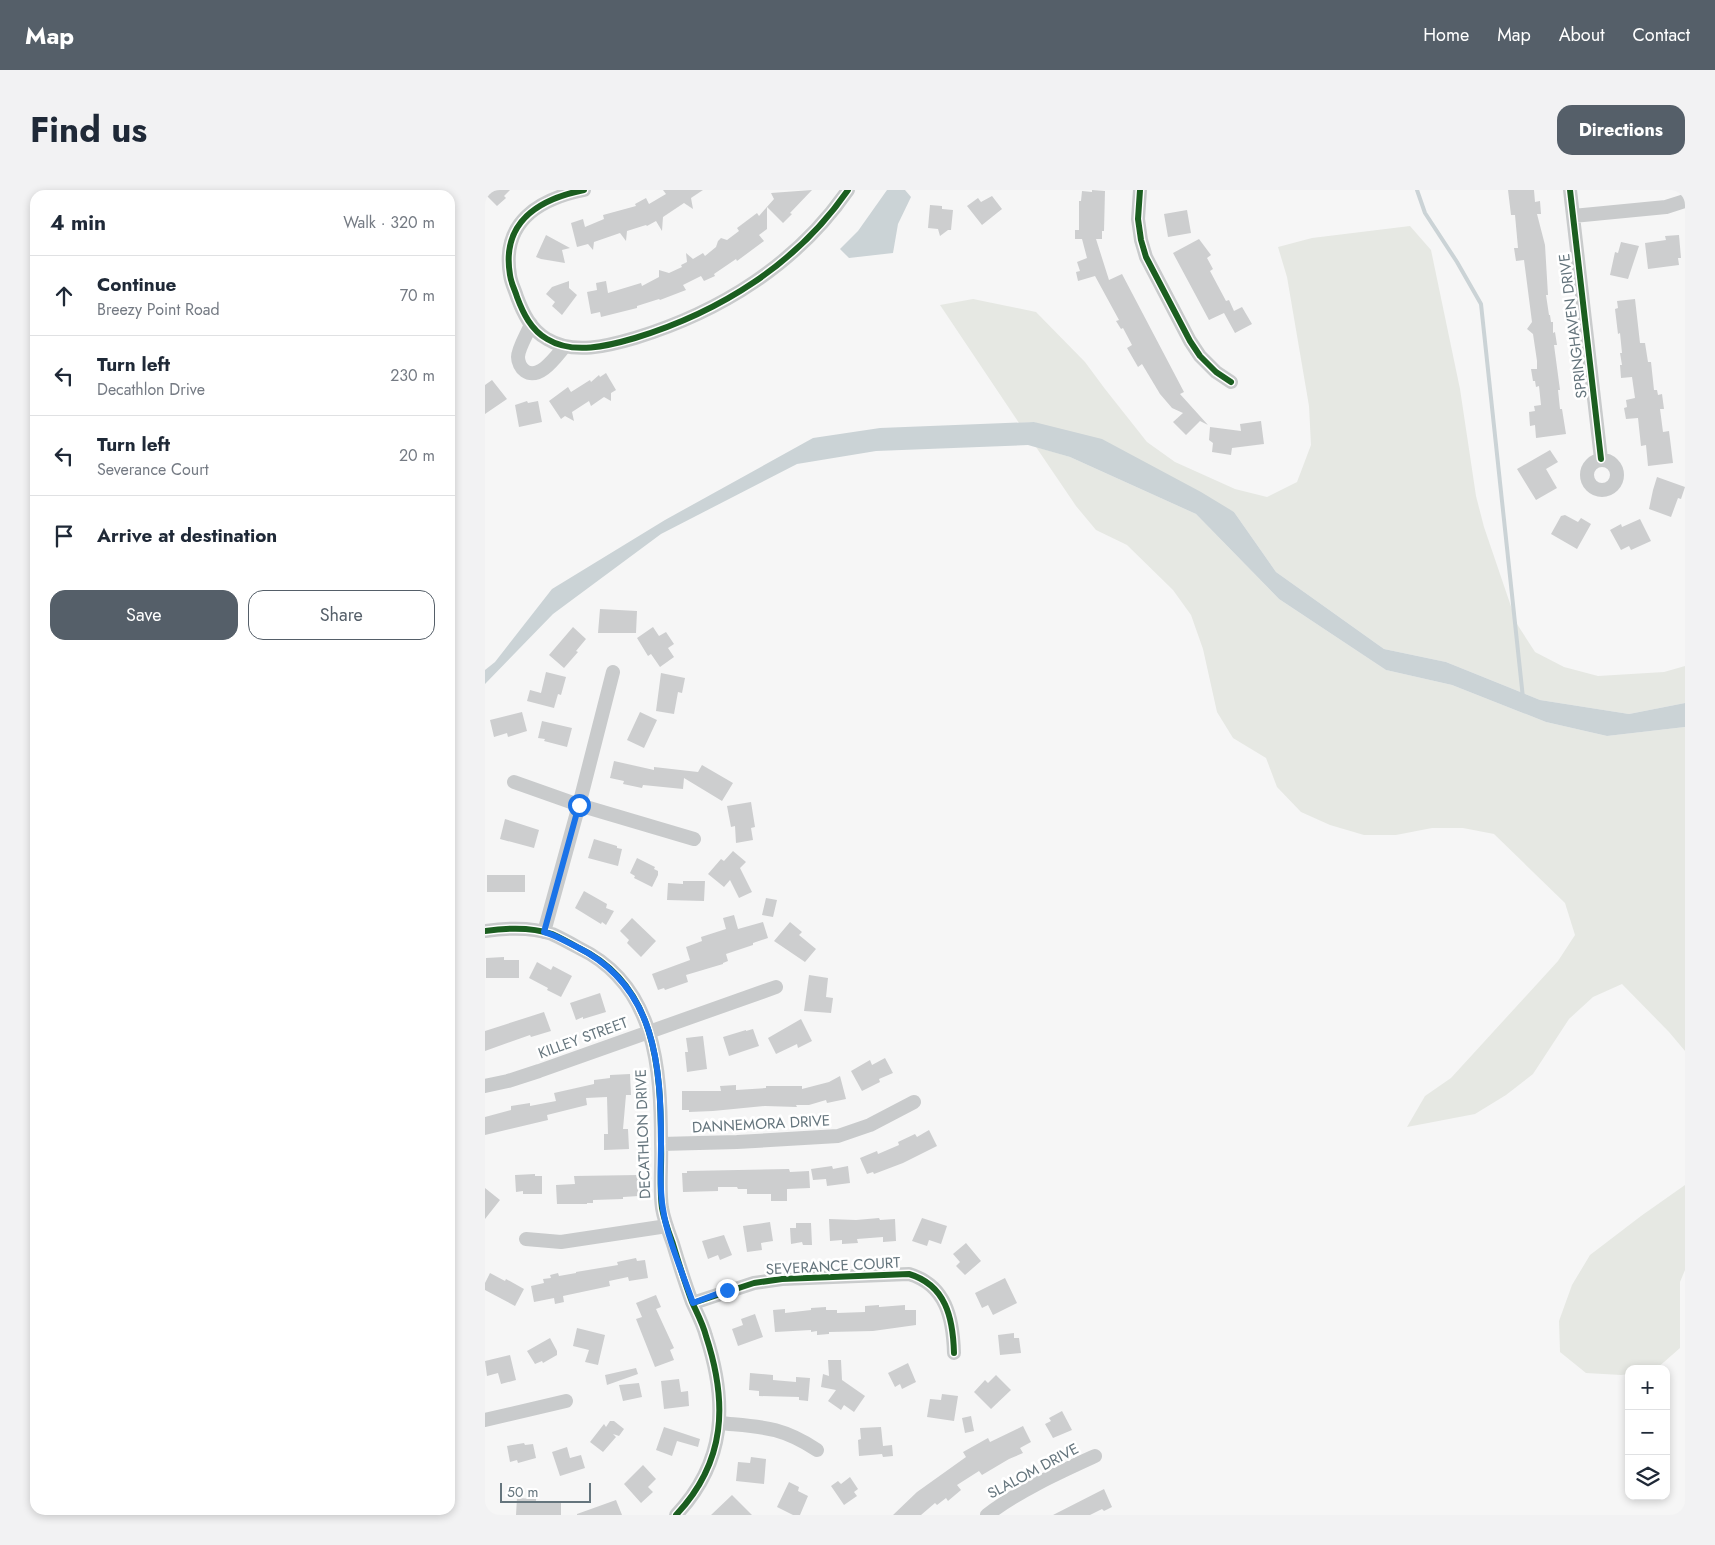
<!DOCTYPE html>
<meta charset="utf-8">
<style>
:root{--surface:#fff;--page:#f2f2f3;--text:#1f2937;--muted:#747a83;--line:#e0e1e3;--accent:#555f69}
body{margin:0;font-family:Jost,sans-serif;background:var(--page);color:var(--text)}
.controls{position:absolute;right:15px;bottom:15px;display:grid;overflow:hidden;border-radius:10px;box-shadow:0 2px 8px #0003}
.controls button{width:45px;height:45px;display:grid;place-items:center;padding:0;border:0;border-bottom:1px solid var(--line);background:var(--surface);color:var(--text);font:25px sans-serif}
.scale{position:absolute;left:15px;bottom:12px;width:91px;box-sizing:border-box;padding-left:5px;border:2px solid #65757d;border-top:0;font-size:14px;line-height:18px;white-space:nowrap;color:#65757d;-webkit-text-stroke:4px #fff;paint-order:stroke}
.stop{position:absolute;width:15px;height:15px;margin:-11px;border:4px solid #1a73e8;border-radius:50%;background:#fff}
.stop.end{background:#1a73e8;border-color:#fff;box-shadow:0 1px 5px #0008}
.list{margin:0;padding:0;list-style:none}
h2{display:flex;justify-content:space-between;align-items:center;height:65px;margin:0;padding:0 20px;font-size:21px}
h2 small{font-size:16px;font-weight:400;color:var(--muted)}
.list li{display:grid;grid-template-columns:32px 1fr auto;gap:15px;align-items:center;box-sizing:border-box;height:80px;padding:0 20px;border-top:1px solid var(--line)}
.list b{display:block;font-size:19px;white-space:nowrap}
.list p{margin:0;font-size:16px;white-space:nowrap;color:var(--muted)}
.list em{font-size:16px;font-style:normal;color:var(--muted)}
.actions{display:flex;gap:10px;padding:15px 20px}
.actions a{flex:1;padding:11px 0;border:1px solid var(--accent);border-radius:15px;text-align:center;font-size:18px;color:var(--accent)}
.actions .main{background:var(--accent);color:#fff}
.icon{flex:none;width:28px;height:28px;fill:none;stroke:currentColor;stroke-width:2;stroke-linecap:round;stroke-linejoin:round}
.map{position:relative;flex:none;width:1200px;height:1325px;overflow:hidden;border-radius:15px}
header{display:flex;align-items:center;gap:30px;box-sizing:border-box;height:70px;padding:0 25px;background:var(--accent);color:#fff}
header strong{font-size:24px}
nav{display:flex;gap:28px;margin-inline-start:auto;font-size:18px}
.intro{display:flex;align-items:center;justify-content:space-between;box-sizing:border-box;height:120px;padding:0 30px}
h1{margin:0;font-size:35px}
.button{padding:12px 22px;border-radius:15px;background:var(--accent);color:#fff;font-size:18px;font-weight:700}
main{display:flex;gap:30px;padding:0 30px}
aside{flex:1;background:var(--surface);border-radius:15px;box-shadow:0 2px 8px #0003}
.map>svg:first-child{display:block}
.green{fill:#e6e8e3}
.water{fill:#cbd3d6}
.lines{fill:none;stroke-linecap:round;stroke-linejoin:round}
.stream{stroke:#cbd3d6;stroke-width:4}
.building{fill:#cdcecf}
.minor{stroke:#c9cbcc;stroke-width:14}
.cycleway-casing{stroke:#fff;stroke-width:9}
.cycleway{stroke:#1b5e20;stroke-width:6}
.route{stroke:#1a73e8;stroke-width:6}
.labels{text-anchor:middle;stroke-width:5;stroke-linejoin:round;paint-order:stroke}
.street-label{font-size:15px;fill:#65757d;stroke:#fff}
</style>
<header>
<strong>Map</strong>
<nav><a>Home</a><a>Map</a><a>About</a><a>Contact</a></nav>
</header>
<div class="intro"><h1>Find us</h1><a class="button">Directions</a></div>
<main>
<aside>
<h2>4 min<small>Walk · 320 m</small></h2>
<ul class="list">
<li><svg class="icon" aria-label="ahead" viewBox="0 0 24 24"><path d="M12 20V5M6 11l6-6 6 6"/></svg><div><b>Continue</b><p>Breezy Point Road</p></div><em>70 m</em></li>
<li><svg class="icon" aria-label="left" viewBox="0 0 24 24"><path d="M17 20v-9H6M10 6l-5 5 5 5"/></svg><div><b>Turn left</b><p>Decathlon Drive</p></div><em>230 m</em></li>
<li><svg class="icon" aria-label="left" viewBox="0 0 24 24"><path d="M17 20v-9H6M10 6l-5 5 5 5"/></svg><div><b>Turn left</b><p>Severance Court</p></div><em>20 m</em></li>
<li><svg class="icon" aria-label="arrive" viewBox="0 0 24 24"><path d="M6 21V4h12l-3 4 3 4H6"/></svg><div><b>Arrive at destination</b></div></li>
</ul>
<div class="actions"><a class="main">Save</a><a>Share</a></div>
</aside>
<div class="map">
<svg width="1200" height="1325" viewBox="0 0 1200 1325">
<rect width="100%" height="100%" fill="#f6f6f6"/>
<path class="green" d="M925,36L946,60L975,199L991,306L999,337L1032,434L1050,462L1079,477L1113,486L1179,482L1200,476V513L1144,524L1055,510L961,472L899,459L791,382L749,322L549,232L534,233L455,115L488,109L551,122L600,172L620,199L662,252L690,272L750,299L782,307L812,292L826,255L824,216L802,87L793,57L827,48Z
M551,257L585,267L711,324L794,409L901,480L967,495L1061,532L1122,546L1200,537V861L1184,842L1137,794L1108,807L1084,829L1048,884L1021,905L990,924L922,937L940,906L966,888L1073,771L1090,745L1080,713L1009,644L978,638H947L911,645H879L845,635L816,622L792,597L781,568L748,548L732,522L718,459L706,425L688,400L642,355L611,340L591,316Z
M1200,995V1080L1195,1092V1158L1171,1179H1144V1184L1136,1185L1101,1183L1075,1162L1074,1131L1087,1095L1105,1065L1156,1026Z"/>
<path class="water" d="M402,0H420L426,7L413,34L408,63L364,68L355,59L373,41Z
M549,232L617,249L716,302L749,322L791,382L899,459L961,472L1055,510L1144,524L1200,513V537L1122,546L1061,532L967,495L901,480L794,409L711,324L585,267L543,255L391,261L312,274L176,344L68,424L0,494V480L10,472L67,399L180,330L328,248L395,238Z"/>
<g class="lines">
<path class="stream" d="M932,0L940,23L972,72L996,114L1038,508"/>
</g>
<path class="building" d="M0,0H25L19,6L21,8L12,16L0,4Z
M178,0H218L206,8L208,19L199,13L178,27L177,41L171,31L162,36L161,35L142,41L141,51L135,43L109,52L108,60L103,54L92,57L86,33L98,29L100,37L119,29L118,25L151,16L150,14L161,8L164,14L181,4Z
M327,0L305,23L307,24L298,33L282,17V39L274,45L279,51L252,71L251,69L229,84L230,86L219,91L216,86L198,95L201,100L175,110L174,109L152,116V118L116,127L115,122L106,124L102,102L112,100L111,93L121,91L123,103L156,93L157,96L174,87V80L184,83L197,77L196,75L202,72L201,63L208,69L218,63L220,66L231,57L233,51L236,48L242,50L254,41L252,38L272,23L274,26L289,9L286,3Z
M607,0L620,1L619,41H617V49H611L624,90L637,84L699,202L695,204L723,235L715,231L701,245L688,232L698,223L687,218L675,204L657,174L653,177L642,158L647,155L638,138L636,139L631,131L634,130L610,86L593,91L591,82L595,81L592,72L602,68L597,49H590V40H594V11H596L597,1L607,2Z
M1023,0H1049L1050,12L1055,11L1056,24H1052L1060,55L1063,105H1061L1064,125H1065L1066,132H1068V143L1070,142L1072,155H1069L1075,200H1073L1075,219H1077L1081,244L1051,248L1050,235L1045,236L1044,222L1050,221L1049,216L1056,215L1054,196L1051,197L1050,191H1048L1046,179H1052V171L1048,144L1042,139L1047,132L1039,70L1031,71L1029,58H1033L1030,25H1026Z
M507,6L517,19L497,35L482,16L493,8L496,12Z
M445,15L457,16V19L468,20L466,40H463L455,46L453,39L443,38Z
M702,20L706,43L683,47L679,24Z
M61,45L85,58L77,60L80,73L56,69L51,67Z
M1194,45L1196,68H1193L1194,75L1163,79L1160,53L1181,50L1180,46Z
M714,49L726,65L722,68L728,79L725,81L741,111L744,110L749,121L757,117L767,134L750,143L739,123L724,130L688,63Z
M1136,52L1154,56L1143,89L1125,85L1130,62L1133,63Z
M84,91V98L92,105L77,125L67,116L70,112L61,104L67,97Z
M1150,109L1155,153H1160L1163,172H1166L1169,200H1172L1173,205L1177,204L1179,219H1175L1178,242L1184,241L1188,273L1163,276L1161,255L1156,256L1153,228L1141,229L1139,218L1142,217L1141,210L1150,208L1147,187L1136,188L1135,175H1137L1135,163H1137L1135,143L1133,144L1130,119L1133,118L1132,111Z
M121,183L131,200L126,203V211L119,207L106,216L104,211L87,222L89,231L80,226L76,229L64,211L83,197L86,202L105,190L106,192L114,185L115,187Z
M7,190L22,209L0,224V195Z
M42,211L43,213L53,211L57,232L34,237L30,215Z
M776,231L779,254L747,258L746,265L727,262L728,253L724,250L725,237L756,241L755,234Z
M1065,260L1073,272L1061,279L1072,298L1051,310L1032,279Z
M1172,287L1200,297L1196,309L1193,308L1186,327L1164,319L1168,300Z
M1080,325L1093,332L1096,328L1106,334L1092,359L1066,344L1076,326Z
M1155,329L1166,351L1146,360L1144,356L1136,360L1125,340L1136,334L1137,337Z
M115,419L152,421L151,443H113Z
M88,437L101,449L91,461L93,462L79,478L64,465Z
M168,437L174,446L181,442L189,454L183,458L189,467L175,477L166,464L163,466L152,448Z
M61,482L81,487L76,505L73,504L69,518L42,511L45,500L56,503Z
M176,483L200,488L197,503L193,502L189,524L171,521Z
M37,522L42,541L23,547L22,543L9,547L5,530Z
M155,522L172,530L159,558L142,550Z
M57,531L87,538L82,557L59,551L60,549L53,548Z
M129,571L169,580V577L213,582L217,575L248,593L237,611L199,588L198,599L158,595L157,598L138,594L139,591L125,588Z
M266,612L270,637L266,638L268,650L251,653L250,636L246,637L242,616Z
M20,629L54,640L49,658L15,649Z
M109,649L132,656V658L137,659L133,676L103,668Z
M248,661L261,672L255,678L267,702L254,708L245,690L239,697L223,684L236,669L239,671Z
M152,668L170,677L169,679L173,681V685L167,697L149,688L150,686L145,683Z
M2,685H40V702H2Z
M198,691H220L219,711L182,710L183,693L198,694Z
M99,701L122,714L121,718L129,721L121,735L117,732L116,734L90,718Z
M281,708L292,710L288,727L277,725Z
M249,725L253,739L278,732L283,748L268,753V755L241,764L243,771L238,773V774L201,785L203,792L180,800L179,798L173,800L167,784L205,770L201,757L217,751L216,747L241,739L238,728Z
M147,728L171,751L156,767L142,753L144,750L135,741Z
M305,732L317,742L314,745L331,759L320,772L289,751Z
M19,767V770H34V788H1V768Z
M52,772L66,780L68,776L87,786L76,807L62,800L63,798L44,788Z
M324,785L343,788L341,807L348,808L346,823L319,821Z
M115,803L121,822L98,829V827L91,830L85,813Z
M59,822L66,841L46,847L45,845L0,861V841Z
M316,829L327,851L313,858L312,854L291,864L283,848Z
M268,839L274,856L244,866L238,847L261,840V841Z
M218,846L222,879L202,882L200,862H203L201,848Z
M400,868L408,883L394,889L395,892L377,901L366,881L385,870L387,875Z
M145,884L146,905H141L138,939H143L144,959L119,960V944H123L122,907L101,908L102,915L62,925L63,930L0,945V927L26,920V916L45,913V916L71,911L69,903L109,894V890L125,888V885Z
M355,886L361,909L342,913L341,910L324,915H311L312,917L280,916L228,921L204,922V920H197V901H236L235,896L251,895V900L281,898V896H317V899L344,892Z
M444,940L452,956L418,973L389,984L388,982L382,984L375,968L392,961L393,964L414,955L413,952L430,944L432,947Z
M347,976L348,979L363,976L365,993L342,996L341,989L328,990L326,979Z
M304,979L305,982L324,981L325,998L302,999V1011H286V1004H262V999H253L252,997H233V1001L198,1002L197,983H202V981Z
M50,984V986H57V1004H38V1001L31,1002L30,985Z
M153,985L154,1006L138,1007V1009L108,1010V1013H102V1014H72L71,995L90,994L89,986Z
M0,998L15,1010L0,1029Z
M394,1028L395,1030L410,1029L411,1051L398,1052V1047L372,1049L373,1053L357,1054V1050L345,1051L344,1029L371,1030Z
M437,1028L462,1036L456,1054L444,1050L442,1056L427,1051Z
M285,1032L288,1051L276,1053L277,1060L262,1062L258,1036Z
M311,1033H326L327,1055H318L317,1052L306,1054L305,1038H311Z
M239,1045L247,1065L235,1070L233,1065L223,1069L217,1051Z
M481,1053L496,1071L480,1085L471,1076L475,1072L468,1064Z
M151,1068L152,1071L160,1070L163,1088L144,1091L143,1087L124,1091L125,1096L78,1106L79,1112L70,1114L69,1108L49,1112L46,1096L59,1093L58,1089L66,1088L65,1085L73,1083L74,1086L91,1083V1082L133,1075L132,1072Z
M5,1083L20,1091L21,1089L39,1099L30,1116L0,1100V1093Z
M520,1088L532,1113L508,1125L503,1115L497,1118L490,1103Z
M171,1105L176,1117L171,1119L189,1158L185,1160L189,1170L170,1177L151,1129L157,1127L151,1113Z
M394,1115V1117L420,1115V1120H431V1135L388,1141L344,1142V1144L332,1145V1141L326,1142V1140L290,1142L288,1120L300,1119V1123L326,1120V1118L341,1117V1120H352V1123L380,1122V1116Z
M270,1124L278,1147L253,1156L247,1139L258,1135L256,1129Z
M92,1138L120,1145L113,1175L100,1172L104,1160L88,1156Z
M529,1143V1148H534L536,1163L515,1165L513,1145Z
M65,1148L72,1161V1165L58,1173L57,1171L50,1174L42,1161Z
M25,1165L31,1190L16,1194L13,1183L2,1186L0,1171Z
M343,1170H356L357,1190L380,1206L369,1222L359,1215L356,1220L343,1211L351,1200L336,1197L338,1184L344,1186Z
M423,1173L431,1192L417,1199L415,1194L410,1197L403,1183Z
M151,1178L153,1184L122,1195L120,1185Z
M265,1183L288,1185V1190L311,1192V1187L325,1188L323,1211L314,1210V1207L274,1206V1201L264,1200Z
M511,1185L526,1200L506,1219L489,1202L500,1190L503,1193Z
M194,1189L196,1202L203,1201L204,1216L179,1219L176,1191Z
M154,1193L157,1207L138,1211L134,1195Z
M457,1204L473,1206L469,1231L442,1227L445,1209L456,1210Z
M577,1221L587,1240L568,1248L560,1234L566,1231L564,1228Z
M486,1226L489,1241L480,1243L477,1228Z
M125,1231H129L139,1239L134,1246L128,1244L131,1247L118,1262L105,1252L119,1234L121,1237Z
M538,1236L546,1252L535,1258L538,1263L524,1269L497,1285L494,1281L472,1295L476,1300L463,1311L461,1308L452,1315L450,1313L436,1325H408L432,1302L481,1267L478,1262L503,1248L505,1252Z
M179,1237L215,1249L213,1257L192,1251L187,1266L171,1260Z
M396,1237L398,1256L407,1255L408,1266L398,1267L397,1264L374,1266L373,1250L376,1249L375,1238Z
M39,1253L40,1255L48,1254L51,1268L33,1273L32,1270L25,1272L22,1256Z
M82,1257L85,1268L96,1265L100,1278L75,1286L67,1262Z
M266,1267L281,1269L279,1294L251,1291L253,1272L265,1273Z
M158,1275L171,1289L163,1297L168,1302L156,1313L139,1294Z
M365,1287L373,1299L369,1302L372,1306L359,1315L346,1296L353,1291L356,1294Z
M304,1292L314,1297L313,1301L323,1306L315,1325H308L292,1317Z
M619,1299L627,1317L619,1321L617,1319L605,1325H568Z
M247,1305L267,1325H226Z
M32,1308L51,1309V1312H76V1325H31Z
M131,1310L137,1325H92V1324Z"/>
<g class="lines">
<path class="minor" d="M99,0C54,9 16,32 25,85C26,93 30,100 32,107C38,123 46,140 62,149C88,165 123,156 150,148C235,122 312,74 363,0
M655,0L653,29L656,50L661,67L705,151L715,166L731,182L746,192
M1085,0L1116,269
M1088,26L1181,17L1200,11
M46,134C43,143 33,158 33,167C33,172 36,178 40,181C55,191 72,165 80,156
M1102 285a15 15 0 1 1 30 0a15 15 0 1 1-30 0Z
M29,592L94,615L209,649
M0,741C21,738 47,737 67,744C76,748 85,753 94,758C171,795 176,879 176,954C177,975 174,997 177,1018C179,1030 184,1043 188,1054C194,1074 200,1093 207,1112C212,1123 218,1134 221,1146C243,1213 241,1272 191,1325
M59,742L94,615L128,482
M0,896L23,891L54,881L291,797
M176,954L252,952L353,946L385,935L429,912
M41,1049L76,1052L182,1036
M208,1113L269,1093L297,1089L424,1084C461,1095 468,1128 469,1163
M0,1230L81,1211
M235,1233C276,1237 296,1236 332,1260
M502,1325C535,1300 573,1283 610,1266"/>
<g class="cycleway-casing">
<path id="cycleway" d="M99,0C54,9 16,32 25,85C26,93 30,100 32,107C38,123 46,140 62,149C88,165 123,156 150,148C235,122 312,74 363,0
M655,0L653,29L656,50L661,67L705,151L715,166L731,182L746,192
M1085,0L1116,269
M0,741C21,738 47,737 67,744C76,748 85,753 94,758C171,795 176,879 176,954C177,975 174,997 177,1018C179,1030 184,1043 188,1054C194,1074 200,1093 207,1112C212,1123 218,1134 221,1146C243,1213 241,1272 191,1325
M208,1113L269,1093L297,1089L424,1084C461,1095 468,1128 469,1163"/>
</g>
<use href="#cycleway" class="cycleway"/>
</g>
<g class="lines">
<path class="route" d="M94,615L59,742C70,745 80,751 90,756C171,795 176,875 176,954C176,976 174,998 178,1019C182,1048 198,1084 208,1113L242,1100"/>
</g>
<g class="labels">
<g class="street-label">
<text transform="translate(1088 136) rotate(-97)" y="5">SPRINGHAVEN DRIVE</text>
<text transform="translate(98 848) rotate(-20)" y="5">KILLEY STREET</text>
<text transform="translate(276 934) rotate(-3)" y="5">DANNEMORA DRIVE</text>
<text transform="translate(158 944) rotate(-92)" y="5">DECATHLON DRIVE</text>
<text transform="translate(348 1076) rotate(-3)" y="5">SEVERANCE COURT</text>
<text transform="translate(548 1281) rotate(-28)" y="5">SLALOM DRIVE</text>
</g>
</g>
</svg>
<div class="controls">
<button>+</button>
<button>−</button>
<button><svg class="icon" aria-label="layers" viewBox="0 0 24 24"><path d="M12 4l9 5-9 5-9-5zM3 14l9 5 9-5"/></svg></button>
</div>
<div class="scale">50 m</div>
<div class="stop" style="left:94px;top:615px"></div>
<div class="stop end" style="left:242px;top:1100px"></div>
</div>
</main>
